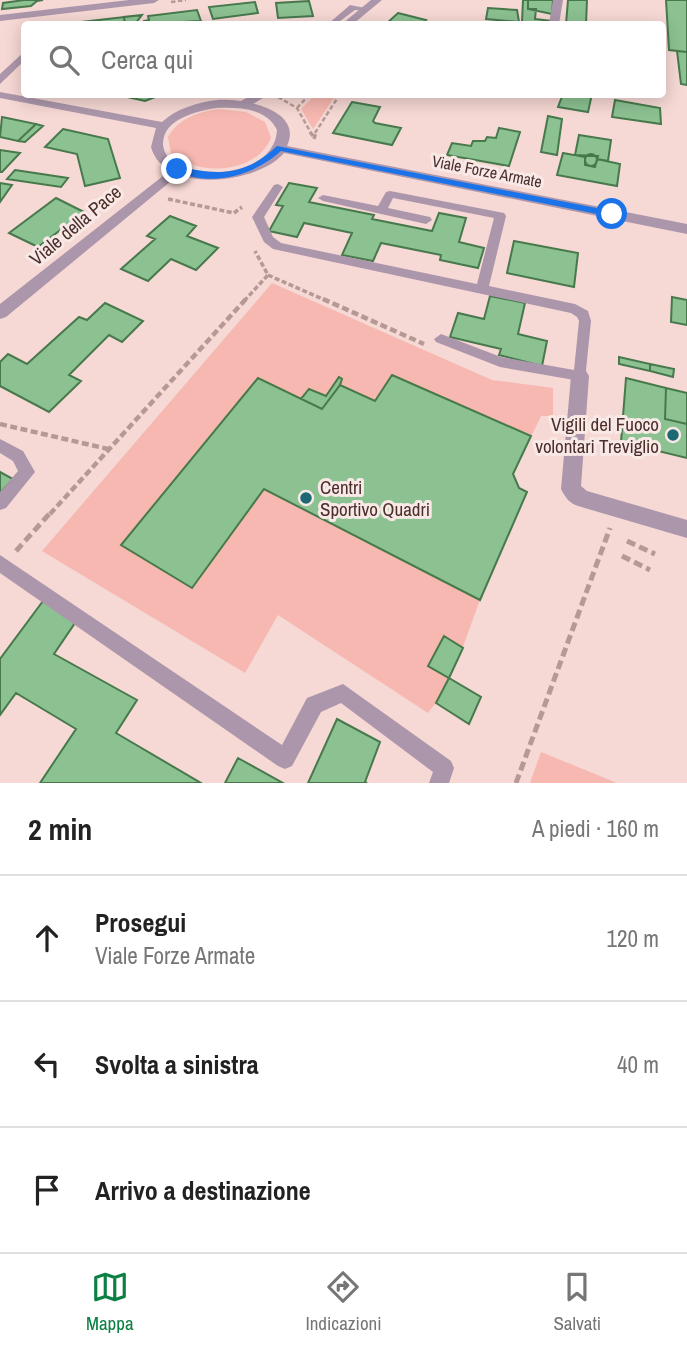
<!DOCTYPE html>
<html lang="it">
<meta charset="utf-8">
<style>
:root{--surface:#fff;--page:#f2f2f2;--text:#222;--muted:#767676;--line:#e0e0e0;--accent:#0b8043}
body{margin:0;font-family:"Archivo Narrow",sans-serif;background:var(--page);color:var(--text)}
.stop{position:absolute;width:21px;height:21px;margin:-16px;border:5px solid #1a73e8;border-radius:50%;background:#fff}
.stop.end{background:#1a73e8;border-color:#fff;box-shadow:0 2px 7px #0008}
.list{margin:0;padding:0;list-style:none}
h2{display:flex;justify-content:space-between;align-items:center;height:91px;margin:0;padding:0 28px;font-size:30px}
h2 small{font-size:23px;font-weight:400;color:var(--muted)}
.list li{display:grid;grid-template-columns:46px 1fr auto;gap:21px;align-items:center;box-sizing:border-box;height:126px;padding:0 28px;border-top:2px solid var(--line)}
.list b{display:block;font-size:26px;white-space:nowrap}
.list p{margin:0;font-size:23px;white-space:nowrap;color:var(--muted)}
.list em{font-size:23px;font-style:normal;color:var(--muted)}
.icon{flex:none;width:38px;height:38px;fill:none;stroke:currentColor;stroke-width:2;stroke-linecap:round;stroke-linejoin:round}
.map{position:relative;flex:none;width:687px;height:783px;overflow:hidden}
.search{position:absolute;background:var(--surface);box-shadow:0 4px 18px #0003;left:21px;right:21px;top:21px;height:77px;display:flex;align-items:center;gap:18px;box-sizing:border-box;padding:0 24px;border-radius:7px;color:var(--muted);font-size:26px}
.sheet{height:469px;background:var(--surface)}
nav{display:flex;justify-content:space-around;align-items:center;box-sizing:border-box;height:98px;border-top:2px solid var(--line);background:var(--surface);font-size:19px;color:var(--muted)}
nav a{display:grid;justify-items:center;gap:4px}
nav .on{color:var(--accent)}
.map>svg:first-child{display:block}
.green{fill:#f6b8b0}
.building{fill:#8cc191;stroke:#47794d;stroke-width:2}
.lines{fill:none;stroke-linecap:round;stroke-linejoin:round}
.path-far3{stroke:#b69995;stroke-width:2.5;stroke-dasharray:4.5 2.5;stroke-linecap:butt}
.path-far2{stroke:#b69995;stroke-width:3.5;stroke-dasharray:5 2.5;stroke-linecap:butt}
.path-far1{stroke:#b69995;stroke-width:4.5;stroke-dasharray:7 3.5;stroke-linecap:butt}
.path{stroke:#b69995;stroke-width:5;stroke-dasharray:9 4.5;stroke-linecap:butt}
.service{fill:#ac96ab;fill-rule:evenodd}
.minor{fill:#ac96ab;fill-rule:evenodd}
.tertiary{fill:#ac96ab;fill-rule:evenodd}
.route{fill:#1a73e8}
.poi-dot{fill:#1d6872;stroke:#f8e9e7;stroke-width:2.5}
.labels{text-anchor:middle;stroke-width:6;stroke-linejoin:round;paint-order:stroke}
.far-street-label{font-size:16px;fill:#4c2f2b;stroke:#f8e9e7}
.street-label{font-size:19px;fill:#4c2f2b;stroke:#f8e9e7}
.poi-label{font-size:19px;fill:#4c2f2b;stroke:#f8e9e7;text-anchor:end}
</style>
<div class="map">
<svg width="687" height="783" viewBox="0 0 687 783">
<rect width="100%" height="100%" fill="#f6d8d4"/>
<path class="green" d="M315,95H336L313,129L301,109Z
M219,109L246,112L265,122L271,138C256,174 198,177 171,153L168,137C179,118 198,112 219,109Z
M272,283L492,380L553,388V416H541L513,474L519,488L527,492C511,528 494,564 480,600C465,638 455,681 428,713L278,615L245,673L42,551Z
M541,752L617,783H530Z"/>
<path class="building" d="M24,0H43L37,1L31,6L2,9L3,3Z
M523,0H528V9H536L535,19L551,21V24L522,22Z
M528,0H553L552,14L528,9Z
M568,0H587L586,24H566Z
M666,0H687V52L669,50Z
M309,1L313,16L278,18L276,3Z
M255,2L258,13L213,19L209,7Z
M488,8L517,10L519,22L486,19Z
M197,10L201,21L144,24V21L149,20L148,16Z
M398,13L426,20L422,24H386Z
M142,15L135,24H125L124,17Z
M124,17L125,24H73V23Z
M677,51L687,52V85L681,84Z
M114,94H163L145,101Z
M563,94H592L588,112L558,107Z
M615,100L660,108L661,124L612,117Z
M352,102L380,107L373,121L375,123L401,128L392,145L333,133Z
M548,116L562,119L557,155L541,152Z
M2,117L36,124L18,141L0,137Z
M36,124L43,126L25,142L18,141Z
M499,128L520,132L509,166L447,155L452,143L471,146L473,141H485L487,137L496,138Z
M63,129L108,139L120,178L85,186L77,154L45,147Z
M579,135L611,140L608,161L597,159L598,156L575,155Z
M0,150L20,153L2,172H0Z
M563,153L585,157V165L595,167L597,159L620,164L617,186L557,175Z
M585 160a6 6 0 1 1 12 0a6 6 0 1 1-12 0Z
M15,170L68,178L61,187L7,179Z
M0,183L12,185L0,202Z
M289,183L317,188L309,202L374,215L372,219L432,231L439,213L466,218L459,242L484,248L478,268L440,260L441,255L381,243L373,261L342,255L352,233L304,223L297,237L269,231L283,206L276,205Z
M56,198L84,212L38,247L9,233Z
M170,216L196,226L187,236L218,248L196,270L171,259L148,281L121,269L155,239L147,236Z
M514,241L578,253L574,287L507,273Z
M490,296L525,303L518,334L547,341L542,366L499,355L501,349L450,337L458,313L484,319Z
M672,297L687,300V325L671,322Z
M105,303L143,321L122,342L109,335L69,375L81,381L49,412L0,386V362L8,354L27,364L79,317L87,320Z
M619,357L650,364V371L619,364Z
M650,364L674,369L673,377L650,371Z
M392,375L531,436L513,474L519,488L527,492L480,600L264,489L192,588L121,545L258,378L322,409L340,385L375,401Z
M339,377L342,379L340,385L322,409L301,399L309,389L326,396Z
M626,378L666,388L665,419L687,424V458L621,442Z
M666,388L687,393V424L665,419Z
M0,472L13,479L0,493Z
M43,601L77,620L54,654L137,700L116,733L201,783H40L76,729L16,693L0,715V659Z
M444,636L463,648L449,678L428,666Z
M449,678L481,697L469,724L436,703Z
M337,719L380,742L365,782L367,783H308Z
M238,758L283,783H225Z"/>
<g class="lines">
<path class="path-far3" d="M171,2L186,0
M278,97L297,108L311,133
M297,108L310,94
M315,133L340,94"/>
<path class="path-far2" d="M310,132L313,136
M314,139L316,132
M168,199L234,213L242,207
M268,275L327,301
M244,301L268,275L255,251"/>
<path class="path-far1" d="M323,299L424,344
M0,424L108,449
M50,514L246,299"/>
<path class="path" d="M627,541L655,554
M16,551L51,512
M622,556L650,570
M516,783L610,528"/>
<path class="service" d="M350,5L370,9L366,11L355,10L336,24H328Z
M278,184L283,187L264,217L273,237L281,243L477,284L494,218L393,198L388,208L430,217L432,220L426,224L323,201L318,198L323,195L378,206L386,192L390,191L504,213L506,216L489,286L575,304L588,311L591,321L585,380L580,381L500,367L436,342L434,339L441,334L501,357L574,370L579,321L577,317L571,313L273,249L264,242L252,217L274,185Z
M0,439L23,451L35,472L6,508L0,510V492L18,471L13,461L0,453Z
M0,555L282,745L307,698L343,684L451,761L454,768L449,783H429L433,772L341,703L321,712L292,766L285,769L278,766L0,573Z"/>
<path class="minor" d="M129,0H159L154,3L0,21V15Z
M371,0H382L353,24H342Z
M553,0H563L559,24H549Z
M24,52V61L0,84V74Z
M254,94H269L247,108H239V102Z
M177,165L184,169L182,172L6,317L0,319V304Z
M580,369L586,371L589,376L581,486L587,491L687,520V538L578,506C569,503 565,497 561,489L571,376L574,371Z"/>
<path class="tertiary" d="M0,92L162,122C176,109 198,102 217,100C242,98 304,109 287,146L687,224V234L284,153C258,184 164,195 151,147L156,128L0,98ZM217,108C238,107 267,108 277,130C275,173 205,182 174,162C168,158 164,153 163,145C162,119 197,111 217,108Z"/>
</g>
<path class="route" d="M277,146L612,211L617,214L612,217L281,151C254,176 207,189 173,169L177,166C218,176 245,176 277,146Z"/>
<g class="poi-dot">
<circle cx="673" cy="435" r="7"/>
<circle cx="306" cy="498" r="7"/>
</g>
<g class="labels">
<g class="far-street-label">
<text transform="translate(487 171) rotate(11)" y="6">Viale Forze Armate</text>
</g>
<g class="street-label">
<text transform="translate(75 225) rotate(-40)" y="7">Viale della Pace</text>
</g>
<g class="poi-label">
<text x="659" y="431">Vigili del Fuoco<tspan x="659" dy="22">volontari Treviglio</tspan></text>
<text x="320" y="494" text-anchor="start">Centri<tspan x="320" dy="22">Sportivo Quadri</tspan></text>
</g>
</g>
</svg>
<div class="stop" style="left:612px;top:214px"></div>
<div class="stop end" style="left:177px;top:169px"></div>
<div class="search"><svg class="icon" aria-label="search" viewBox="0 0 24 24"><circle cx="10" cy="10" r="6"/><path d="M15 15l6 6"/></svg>Cerca qui</div>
</div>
<section class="sheet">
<h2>2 min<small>A piedi · 160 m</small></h2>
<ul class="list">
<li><svg class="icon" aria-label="ahead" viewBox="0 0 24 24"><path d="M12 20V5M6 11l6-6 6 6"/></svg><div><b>Prosegui</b><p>Viale Forze Armate</p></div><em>120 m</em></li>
<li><svg class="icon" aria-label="left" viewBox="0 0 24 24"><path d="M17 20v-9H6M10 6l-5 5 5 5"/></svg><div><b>Svolta a sinistra</b></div><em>40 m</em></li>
<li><svg class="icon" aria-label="arrive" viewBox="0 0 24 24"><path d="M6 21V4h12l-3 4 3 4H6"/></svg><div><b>Arrivo a destinazione</b></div></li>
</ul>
</section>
<nav>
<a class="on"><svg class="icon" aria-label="map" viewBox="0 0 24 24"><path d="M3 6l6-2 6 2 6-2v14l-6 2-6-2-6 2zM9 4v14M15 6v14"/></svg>Mappa</a>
<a><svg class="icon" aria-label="directions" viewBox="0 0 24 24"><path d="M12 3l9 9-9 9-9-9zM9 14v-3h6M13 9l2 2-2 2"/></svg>Indicazioni</a>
<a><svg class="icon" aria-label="saved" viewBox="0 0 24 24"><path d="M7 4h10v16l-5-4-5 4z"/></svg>Salvati</a>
</nav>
